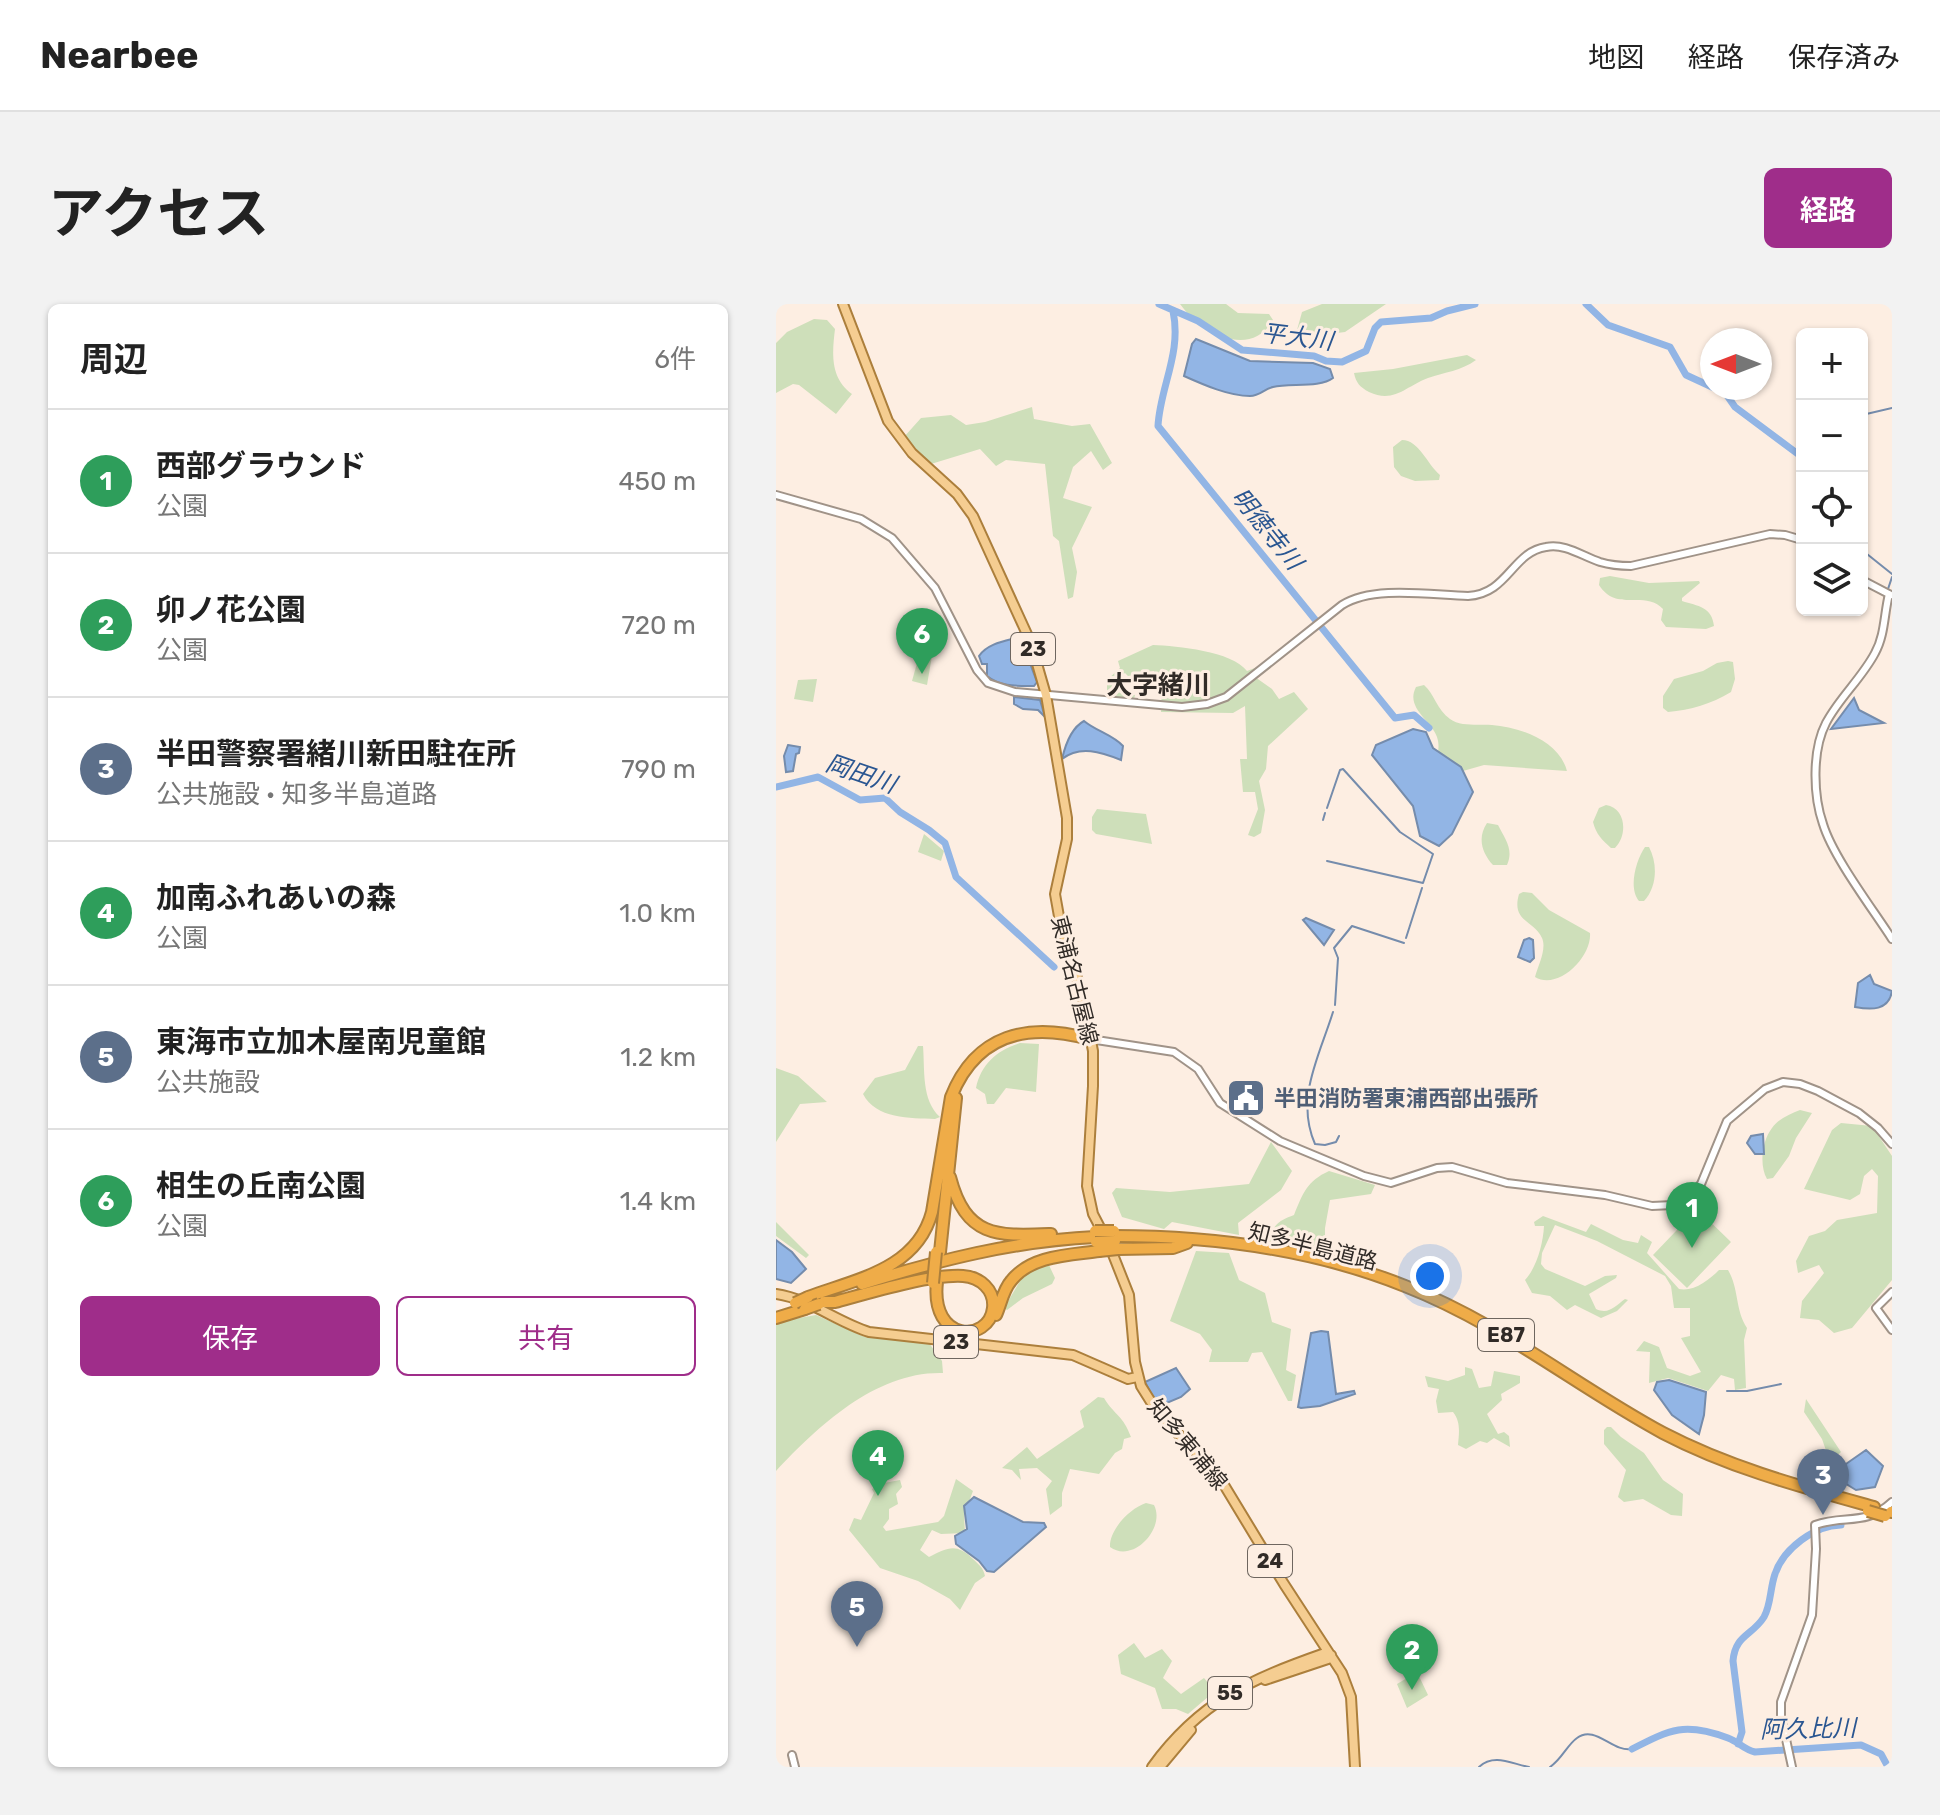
<!DOCTYPE html>
<html lang="ja">
<meta charset="utf-8">
<style>
:root{--surface:#fff;--page:#f2f2f2;--text:#222;--muted:#767676;--line:#e0e0e0;--accent:#9f2d8a}
body{margin:0;font-family:Rubik,"Noto Sans JP",sans-serif;background:var(--page);color:var(--text)}
.controls{position:absolute;right:24px;top:24px;display:grid;overflow:hidden;border-radius:12px;box-shadow:0 2px 6px #0004}
.controls button{width:72px;height:72px;display:grid;place-items:center;padding:0;border:0;border-bottom:2px solid var(--line);background:var(--surface);color:var(--text);font:40px sans-serif}
.compass{position:absolute;left:924px;top:24px;width:72px;height:72px;border-radius:50%;background:var(--surface);box-shadow:0 2px 6px #0004;rotate:270deg}
.you{position:absolute;left:654px;top:972px;width:28px;height:28px;margin:-20px;border:6px solid #fff;border-radius:50%;background:#1a73e8;box-shadow:0 0 0 12px #1a73e833}
.badge{display:grid;place-items:center;width:52px;height:52px;border-radius:50%;background:var(--accent);color:#fff;font-size:26px;font-weight:700}
.pin{position:absolute;translate:-50% -66px;filter:drop-shadow(0 2px 4px #0008)}
.pin::after{content:'';position:absolute;top:42px;width:28px;height:24px;background:inherit;clip-path:polygon(0 0,100% 0,50% 100%)}
.list{margin:0;padding:0;list-style:none}
h2{display:flex;justify-content:space-between;align-items:center;height:104px;margin:0;padding:0 32px;font-size:34px}
h2 small{font-size:26px;font-weight:400;color:var(--muted)}
.list li{display:grid;grid-template-columns:52px 1fr auto;gap:24px;align-items:center;box-sizing:border-box;height:144px;padding:0 32px;border-top:2px solid var(--line)}
.list b{display:block;font-size:30px;white-space:nowrap}
.list p{margin:0;font-size:26px;white-space:nowrap;color:var(--muted)}
.list em{font-size:26px;font-style:normal;color:var(--muted)}
.actions{display:flex;gap:16px;padding:24px 32px}
.actions a{flex:1;padding:18px 0;border:2px solid var(--accent);border-radius:12px;text-align:center;font-size:28px;color:var(--accent)}
.actions .main{background:var(--accent);color:#fff}
.icon{flex:none;width:44px;height:44px;fill:none;stroke:currentColor;stroke-width:2;stroke-linecap:round;stroke-linejoin:round}
.map{position:relative;flex:none;width:1116px;height:1463px;overflow:hidden;border-radius:12px}
header{display:flex;align-items:center;gap:48px;box-sizing:border-box;height:112px;padding:0 40px;background:var(--surface);border-bottom:2px solid var(--line)}
header strong{font-size:38px}
nav{display:flex;gap:44px;margin-inline-start:auto;font-size:28px}
.intro{display:flex;align-items:center;justify-content:space-between;box-sizing:border-box;height:192px;padding:0 48px}
h1{margin:0;font-size:56px}
.button{padding:20px 36px;border-radius:12px;background:var(--accent);color:#fff;font-size:28px;font-weight:700}
main{display:flex;gap:48px;padding:0 48px}
aside{flex:1;background:var(--surface);border-radius:12px;box-shadow:0 2px 6px #0004}
.map>svg:first-child{display:block}
.green{fill:#cedfba}
.water{fill:#92b5e5;stroke:#758cac;stroke-width:2}
.lines{fill:none;stroke-linecap:round;stroke-linejoin:round}
.stream{stroke:#758cac;stroke-width:2}
.river{stroke:#92b5e5;stroke-width:7}
.minor-casing{stroke:#a09388;stroke-width:10}
.major-casing{stroke:#ac7f3c;stroke-width:12}
.highway-casing{stroke:#ac7f3c;stroke-width:14}
.minor{stroke:#fff;stroke-width:6}
.major{stroke:#f5cd91;stroke-width:8}
.highway{stroke:#efac48;stroke-width:10}
.highway-bridge-casing{stroke:#ac7f3c;stroke-width:14;stroke-linecap:butt}
.highway-bridge{stroke:#efac48;stroke-width:10}
.labels{text-anchor:middle;stroke-width:6;stroke-linejoin:round;paint-order:stroke}
.shield{fill:#fdeee2;stroke:#6e665f;stroke-width:2}
.shield-label{font-size:20px;font-weight:bold;fill:#312b27}
.street-label{font-size:22px;fill:#312b27;stroke:#fdeee2}
.service-label{font-size:22px;font-weight:bold;fill:#4e5e75;stroke:#fdeee2;text-anchor:start}
.water-label{font-size:24px;font-style:italic;fill:#2a5691;stroke:#fdeee2}
.quarter-label{font-size:26px;font-weight:bold;fill:#312b27;stroke:#fdeee2}
</style>
<header>
<strong>Nearbee</strong>
<nav><a>地図</a><a>経路</a><a>保存済み</a></nav>
</header>
<div class="intro"><h1>アクセス</h1><a class="button">経路</a></div>
<main>
<aside>
<h2>周辺<small>6件</small></h2>
<ul class="list">
<li><span class="badge" style="background:#2e9e5b">1</span><div><b>西部グラウンド</b><p>公園</p></div><em>450 m</em></li>
<li><span class="badge" style="background:#2e9e5b">2</span><div><b>卯ノ花公園</b><p>公園</p></div><em>720 m</em></li>
<li><span class="badge" style="background:#5c6f8a">3</span><div><b>半田警察署緒川新田駐在所</b><p>公共施設 · 知多半島道路</p></div><em>790 m</em></li>
<li><span class="badge" style="background:#2e9e5b">4</span><div><b>加南ふれあいの森</b><p>公園</p></div><em>1.0 km</em></li>
<li><span class="badge" style="background:#5c6f8a">5</span><div><b>東海市立加木屋南児童館</b><p>公共施設</p></div><em>1.2 km</em></li>
<li><span class="badge" style="background:#2e9e5b">6</span><div><b>相生の丘南公園</b><p>公園</p></div><em>1.4 km</em></li>
</ul>
<div class="actions"><a class="main">保存</a><a>共有</a></div>
</aside>
<div class="map">
<svg width="1116" height="1463" viewBox="0 0 1116 1463">
<rect width="100%" height="100%" fill="#fdeee2"/>
<path class="green" d="M404,0H450L462,9L493,10L497,16C474,56 424,28 404,0Z
M546,0H610L569,28L529,33L521,26L526,8Z
M38,15L51,16L59,25C56,50 54,74 76,90L60,110L23,81L17,80L0,89V39L11,28Z
M691,51L700,56C685,67 669,68 652,74C630,82 618,100 593,88C584,83 580,79 578,69L617,65Z
M256,103L258,115L296,122L314,120L336,159L327,166L315,147L297,163L287,194L316,203L296,244L301,268L297,293L292,295L283,237L277,232L269,160L230,156L220,162L204,145L155,160L128,133L145,114L175,111L190,121L209,118Z
M626,136C643,136 651,160 664,171L663,176L639,177L625,172L618,163L617,143Z
M834,272L873,279L923,277L924,279L906,294V297C922,302 936,303 938,322L930,325L890,323L885,316L887,305C868,285 841,309 823,281L824,274Z
M377,341C401,342 456,347 471,367L492,359L479,373L496,385L503,395L518,388L532,405L492,442L490,465L483,477L489,506L485,529L478,533L472,531L482,505L479,488H467L464,455H471L469,402L457,409L385,408L386,382L377,380L378,367L352,372L349,369L344,372L338,383L340,388L359,391L358,395L331,393V376L344,364L342,357Z
M156,352L151,381L136,377L141,359Z
M952,357L957,358L959,375L955,388C935,400 915,406 892,408L887,404V392L898,375L927,367L941,359Z
M41,375L37,398L18,395L22,376Z
M648,381C658,389 661,406 674,415C685,423 703,420 716,421C744,423 783,437 791,467L708,461L687,467H673L660,459C662,450 664,442 661,433C655,416 629,404 640,383Z
M830,501C850,504 852,531 839,544H835C826,536 820,530 817,518L823,504Z
M321,505L370,510L376,540L320,530L316,526V513Z
M711,519L722,521C729,535 738,545 731,561H717C706,549 701,534 711,519Z
M148,530L168,547L165,557L142,548Z
M869,543H873C882,560 881,583 868,597H863C852,584 860,556 869,543Z
M747,588L756,589L773,606L814,629C816,653 782,687 759,673C762,662 771,645 766,634C758,616 735,618 743,590Z
M244,739L263,740L260,788L230,784L218,800H211L209,790L200,784C205,760 221,746 244,739Z
M142,742H147C149,765 145,796 164,813L159,815C134,814 100,815 87,790L99,774L129,766Z
M0,764L22,772L51,798L24,800L0,838Z
M1024,806L1036,809L1020,834L1013,852L997,874L991,875C983,861 986,837 996,824C1002,815 1014,810 1024,806Z
M1065,819L1096,822L1116,852V976L1076,1024L1058,1029L1043,1016L1024,1014L1026,997L1048,969L1043,961L1022,969L1020,957L1033,932L1049,927L1061,916L1101,909L1102,872L1096,865L1088,872L1084,890L1074,896L1028,885L1056,826Z
M495,838L516,867L505,886L462,919L463,931L396,918L388,925L346,913L336,889L340,884L394,888L473,880Z
M553,867L599,881L595,890L554,896L549,924V953L494,942C494,923 501,917 518,911C527,889 531,877 553,867Z
M921,905L955,938L911,984L877,951Z
M767,912L810,928L815,920L847,936L862,939L865,931L876,938L871,949L903,985C918,988 933,976 943,966H952C963,984 959,1006 971,1024L968,1036L970,1084L959,1086L958,1075L945,1071L932,1087L892,1074L873,1079L874,1048L860,1047L868,1037L883,1043L891,1064L914,1072L925,1068L905,1034L914,1032V1004H898L895,982L889,972L821,937L779,921L766,949L765,960L769,965L809,982L829,972L841,971L840,974L813,990L820,1005C833,1011 839,1002 849,995L852,996L841,1007L825,1014L799,1001L791,1006L774,992L756,989L749,976C761,963 767,940 768,922H759L758,918Z
M0,918L33,951L30,954L0,932Z
M420,947L453,949L463,976L489,989L496,1018L515,1025L510,1066L520,1071L516,1097H512L486,1048L476,1049L472,1058H433L436,1046L424,1030L394,1017Z
M272,959L279,974L276,980L247,994L231,1006L228,1004L247,972Z
M40,1011L89,1033L153,1039L166,1057L167,1069C101,1067 43,1121 0,1167V1021L12,1016Z
M689,1063L696,1065L703,1084L715,1082L718,1067L744,1072V1079L725,1090L726,1096L711,1110L722,1130L728,1128L733,1132L734,1143L718,1134L711,1139L704,1137L690,1145L682,1141C683,1129 685,1118 677,1108L662,1109L660,1097L663,1085L652,1083L649,1072L672,1077L689,1071Z
M322,1093L328,1094C339,1112 347,1111 355,1133L348,1135L346,1145L339,1149L323,1170L294,1165L286,1189V1202L274,1211L270,1185L276,1177L261,1164L243,1165L245,1176L236,1166L226,1164L251,1143L261,1155L308,1123L304,1107Z
M1030,1095L1065,1148L1054,1158L1046,1135L1028,1108Z
M831,1123H835L845,1133L868,1149L887,1176L907,1190L906,1212L895,1211L867,1195L848,1198L842,1193L850,1166L828,1140V1126Z
M180,1175L197,1187L188,1211L189,1229L165,1230L156,1226L144,1246L153,1253C172,1243 181,1239 197,1255C203,1261 207,1263 209,1272L199,1279L184,1306L174,1295L142,1277L104,1264L73,1226L78,1214L85,1216L98,1189L96,1185L108,1179L124,1176L126,1183L120,1190L122,1200L113,1205V1215L107,1223L110,1227L162,1218L168,1212Z
M370,1199L378,1201C390,1224 357,1260 334,1243C333,1226 354,1204 370,1199Z
M358,1339L369,1354L386,1345L396,1357L387,1374L405,1390L428,1374L439,1387L412,1410L400,1405H386L379,1384L345,1370L342,1351Z
M641,1368L652,1391L631,1404L621,1380Z"/>
<path class="water" d="M420,35L474,57L537,59L554,65L557,74C544,84 514,79 497,83C488,85 484,92 474,92C453,92 428,81 408,72L416,40Z
M244,333L261,378L258,382C240,382 225,383 211,372V360H206L203,352C212,339 230,337 244,333Z
M238,393L264,396L269,413L262,406L247,405L238,400Z
M1078,394L1083,406L1108,419L1055,425Z
M308,417C320,427 337,431 347,442L345,456C325,448 304,441 286,455C289,442 295,424 308,417Z
M637,425L650,428L657,444L685,463L697,488L676,530L663,542L644,532L637,502L596,451L600,441Z
M12,441L24,443L23,449L20,450L17,467L10,468L8,452Z
M530,614L558,626L548,641L527,616Z
M753,634L757,636L758,654L754,658L742,653L748,636Z
M1094,671L1098,680L1116,687C1113,707 1095,706 1079,703L1082,679Z
M987,830L988,850H979L971,839L975,832Z
M0,936L16,948L30,965L15,979L0,975Z
M545,1027L552,1028L560,1090L578,1087L579,1090L544,1102L525,1104L522,1103L535,1029Z
M400,1064L414,1085L405,1093L386,1101L383,1094L379,1097L369,1078Z
M893,1076L930,1088L928,1111L923,1130L896,1111L878,1086L881,1078Z
M1090,1146L1107,1162L1099,1183L1080,1186L1059,1173L1057,1169Z
M198,1193L247,1218L268,1219L270,1223L218,1268L211,1267L203,1257L180,1240L179,1232L191,1225L188,1202Z"/>
<g class="lines">
<path class="stream" d="M1086,111L1116,104
M1086,246L1116,270
M1112,285L1116,273
M547,516L549,509
M551,557L647,579L657,550L624,528L567,465L564,466L551,504
M630,634L646,584
M559,701L562,654L558,644L576,622L628,639
M557,708C543,753 519,794 539,840L549,841L560,838L563,832
M951,1087H971L1005,1080
M703,1463C718,1449 736,1460 753,1463
M774,1463C786,1455 791,1441 801,1434C819,1420 837,1449 856,1445"/>
<path class="river" d="M383,0L422,17L466,46L538,52L550,57L566,58L590,47L599,24L605,18L655,14L671,7L699,0
M810,0L832,21L894,43L910,71L936,83
M397,7C406,49 384,83 382,122L619,414L638,411L653,424
M939,84L950,90L959,103L1026,153
M0,483L42,473L84,496L109,494L124,508L153,526L169,539L180,573L278,663
M962,1440L966,1428L957,1357C959,1331 976,1332 988,1313C995,1301 994,1284 999,1270C1007,1245 1039,1221 1065,1221
M856,1445C895,1425 909,1418 952,1434C963,1438 967,1445 979,1448L1085,1441L1105,1450L1112,1463"/>
<g class="minor-casing">
<path id="minor" d="M0,191L85,215L116,234L159,284L201,366L212,379L239,388L406,403L431,400L450,393L566,301C597,281 655,291 692,292C732,290 736,248 770,243C789,239 806,252 824,258C834,261 844,262 855,262L994,230L1009,231L1026,236
M1086,276L1115,291
M1113,290C1108,310 1109,331 1099,349C1086,374 1063,394 1050,419C1036,446 1037,491 1047,520C1057,553 1096,604 1116,635
M314,735L398,748L422,765L444,799L504,837L588,872L615,879L661,864L676,863L731,879L829,891L876,902L897,901L912,894L925,880L951,817L989,785L1007,778L1024,780L1042,787L1083,809L1102,824L1116,840
M1116,988L1100,1004L1116,1026
M16,1451L19,1463
M1016,1463L1005,1412V1398L1036,1311L1040,1245L1039,1221C1069,1210 1089,1223 1116,1198"/>
</g>
<g class="major-casing">
<path id="major" d="M67,0L112,117L136,149L181,190L197,212L255,339L270,391L291,514V535L279,590L284,618L305,687L317,747V782L311,882L317,910L328,931
M334,943L353,991L359,1058L365,1082L382,1109L442,1171L508,1280L566,1369L575,1393L579,1463
M0,990C34,995 61,1018 93,1028L297,1051L352,1075L361,1073
M489,1376L552,1355L555,1351
M376,1463C424,1397 475,1375 549,1349L555,1351
M384,1463L415,1426"/>
</g>
<g class="highway-casing">
<path id="highway" d="M174,873C190,934 221,932 275,930
M338,932C437,932 537,945 629,982C726,1020 798,1081 887,1129C954,1164 1026,1183 1098,1203
M342,945L397,944L411,939
M164,948L180,794
M86,980C163,956 238,937 319,933
M32,993C81,975 141,965 156,908L175,793C200,730 252,718 313,735
M48,998H59C92,989 154,970 187,972C204,973 219,986 217,1004C213,1039 154,1039 161,978
M220,1011C225,1000 227,986 235,977C255,951 294,951 323,947
M0,1014L29,1005
M1115,1208H1116"/>
</g>
<use href="#minor" class="minor"/>
<use href="#major" class="major"/>
<use href="#highway" class="highway"/>
<g class="highway-bridge-casing">
<path id="highway-bridge" d="M319,927H338
M320,938L339,937
M323,947L342,945
M157,979L160,948
M19,999L32,993
M29,1005L43,1000
M1092,1207L1109,1212"/>
</g>
<use href="#highway-bridge" class="highway-bridge"/>
</g>
<defs>
<g id="civic-square" transform="scale(2)"><rect x="-9" y="-9" width="18" height="18" rx="4" fill="#5c6f8a" stroke="#fdeee2"/><path d="M-.6-6.5H3V-4.5H.6V-3L4-1V1h2V6H-6V1h2V-1L-.6-3ZM-1.2 2.5V6h2.4V2.5Z" fill="#fff"/></g>
</defs>
<g fill-rule="evenodd">
<use href="#civic-square" x="470" y="794"/>
</g>
<g class="labels">
<g class="shield">
<rect x="235" y="329" width="44" height="32" rx="6"/>
<rect x="702" y="1015" width="56" height="32" rx="6"/>
<rect x="158" y="1022" width="44" height="32" rx="6"/>
<rect x="472" y="1241" width="44" height="32" rx="6"/>
<rect x="432" y="1373" width="44" height="32" rx="6"/>
</g>
<g class="shield-label">
<text x="257" y="352">23</text>
<text x="730" y="1038">E87</text>
<text x="180" y="1045">23</text>
<text x="494" y="1264">24</text>
<text x="454" y="1396">55</text>
</g>
<g class="street-label">
<text transform="translate(299 676) rotate(76)" y="8">東浦名古屋線</text>
<text transform="translate(537 942) rotate(14)" y="8">知多半島道路</text>
<text transform="translate(412 1140) rotate(50)" y="8">知多東浦線</text>
</g>
<g class="service-label">
<text x="498" y="802">半田消防署東浦西部出張所</text>
</g>
<g class="water-label">
<text transform="translate(521 33) rotate(7)" y="8">平大川</text>
<text transform="translate(491 225) rotate(51)" y="8">明徳寺川</text>
<text transform="translate(85 470) rotate(19)" y="8">岡田川</text>
<text transform="translate(1032 1425) rotate(-1)" y="8">阿久比川</text>
</g>
<g class="quarter-label">
<text x="382" y="390">大字緒川</text>
</g>
</g>
</svg>
<div class="controls">
<button>+</button>
<button>−</button>
<button><svg class="icon" aria-label="locate" viewBox="0 0 24 24"><circle cx="12" cy="12" r="6"/><path d="M12 2v4M12 18v4M2 12h4M18 12h4"/></svg></button>
<button><svg class="icon" aria-label="layers" viewBox="0 0 24 24"><path d="M12 4l9 5-9 5-9-5zM3 14l9 5 9-5"/></svg></button>
</div>
<svg class="compass" viewBox="-18 -18 36 36"><path d="M0-13l5 13h-10z" fill="#e53935"/><path d="M0 13l5-13h-10z" fill="#767676"/></svg>
<div class="you"></div>
<div class="pin badge" style="left:916px;top:944px;background:#2e9e5b">1</div>
<div class="pin badge" style="left:636px;top:1386px;background:#2e9e5b">2</div>
<div class="pin badge" style="left:1047px;top:1211px;background:#5c6f8a">3</div>
<div class="pin badge" style="left:102px;top:1192px;background:#2e9e5b">4</div>
<div class="pin badge" style="left:81px;top:1343px;background:#5c6f8a">5</div>
<div class="pin badge" style="left:146px;top:370px;background:#2e9e5b">6</div>
</div>
</main>
